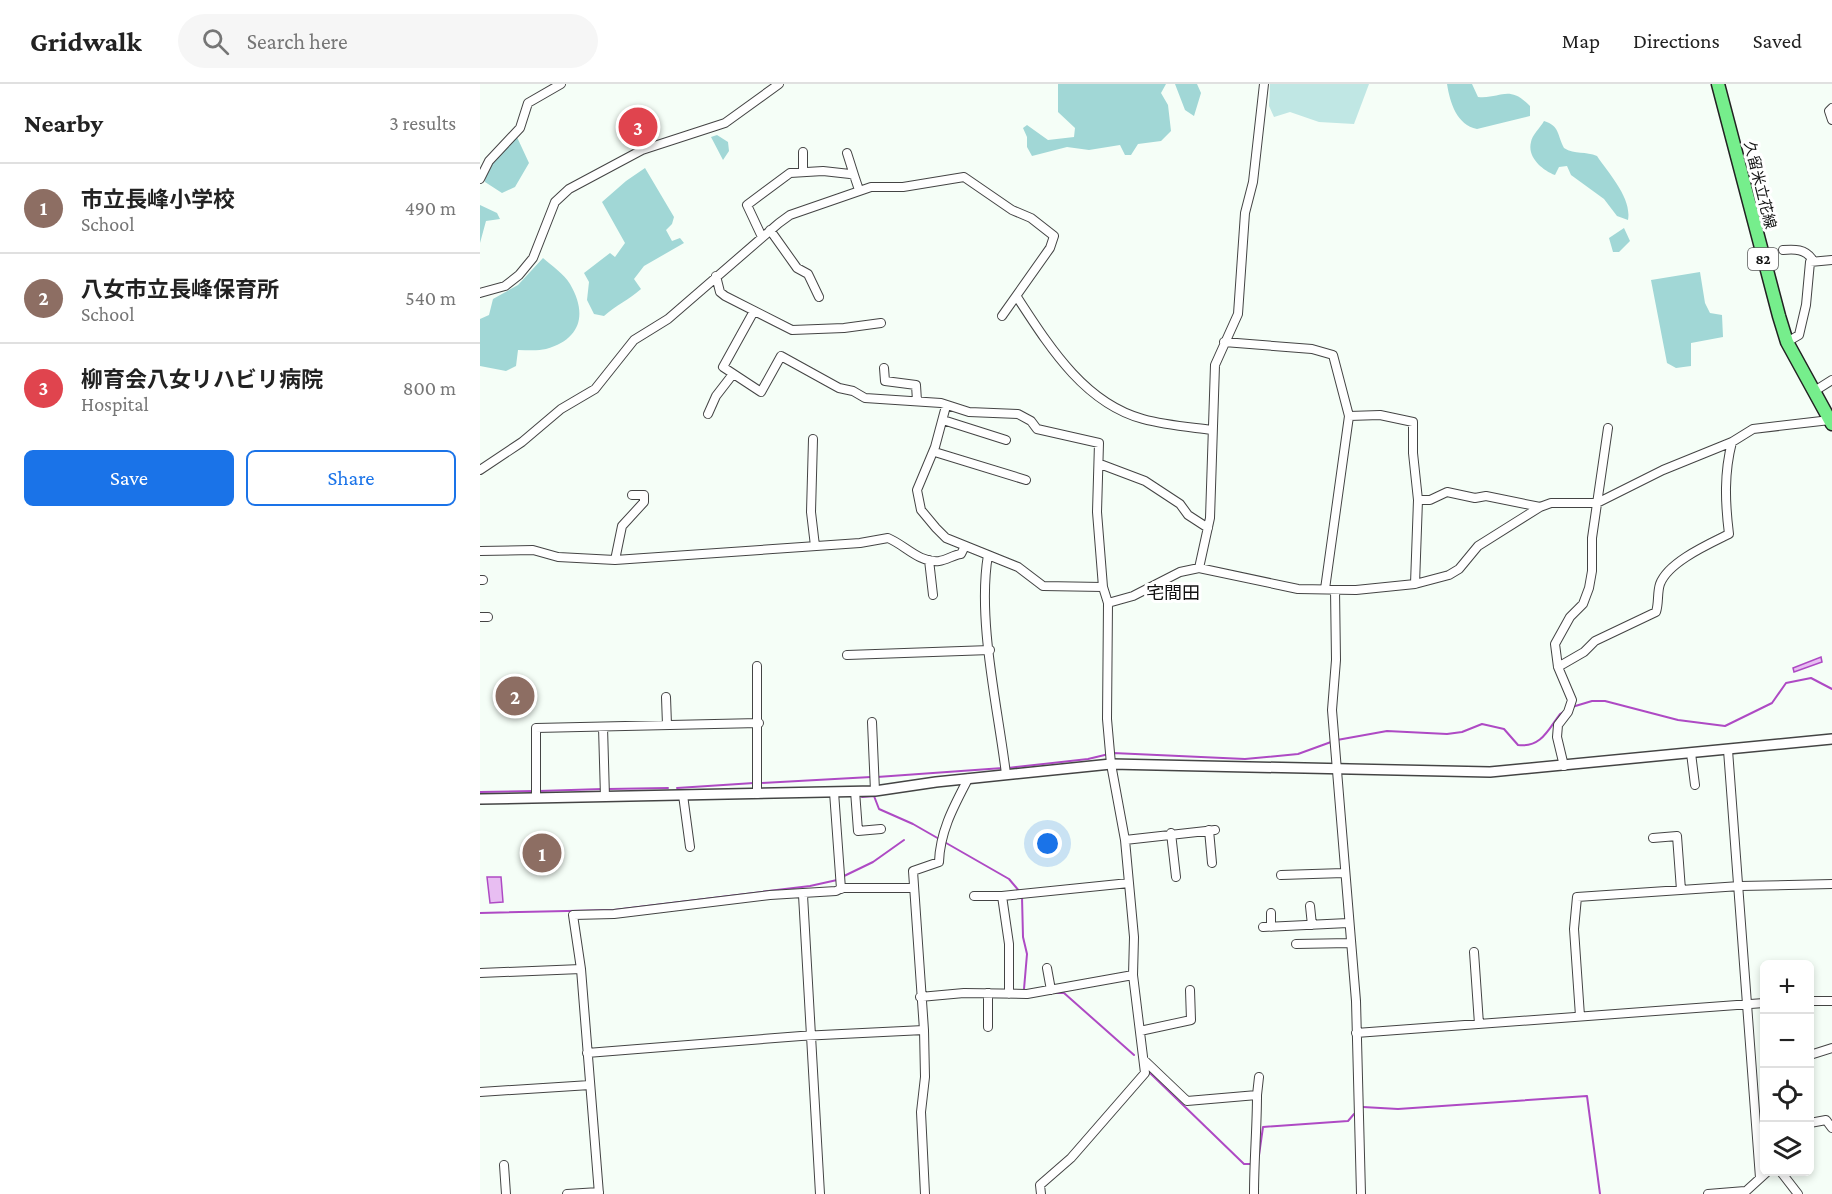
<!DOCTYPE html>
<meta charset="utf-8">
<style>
:root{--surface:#fff;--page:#f6f6f6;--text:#222;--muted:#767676;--line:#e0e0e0;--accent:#1a73e8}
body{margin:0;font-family:"Crimson Pro","Noto Sans JP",serif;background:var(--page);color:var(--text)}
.controls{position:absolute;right:18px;bottom:18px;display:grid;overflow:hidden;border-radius:9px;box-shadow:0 3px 9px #0003}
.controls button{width:54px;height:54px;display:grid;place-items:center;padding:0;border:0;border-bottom:2px solid var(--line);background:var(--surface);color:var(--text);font:30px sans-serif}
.you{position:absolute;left:568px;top:760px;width:21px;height:21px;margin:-15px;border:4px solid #fff;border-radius:50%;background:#1a73e8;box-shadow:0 0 0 9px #1a73e833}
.badge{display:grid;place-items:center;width:39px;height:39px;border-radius:50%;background:var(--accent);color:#fff;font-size:20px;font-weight:700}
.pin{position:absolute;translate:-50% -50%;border:3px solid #fff;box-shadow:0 2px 6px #0006}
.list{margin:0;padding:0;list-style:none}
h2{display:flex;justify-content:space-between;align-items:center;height:78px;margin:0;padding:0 24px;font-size:26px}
h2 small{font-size:20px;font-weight:400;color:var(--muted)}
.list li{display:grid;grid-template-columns:39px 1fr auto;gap:18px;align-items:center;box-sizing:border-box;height:90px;padding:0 24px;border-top:2px solid var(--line)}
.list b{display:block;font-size:22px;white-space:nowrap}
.list p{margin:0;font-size:20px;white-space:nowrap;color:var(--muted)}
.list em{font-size:20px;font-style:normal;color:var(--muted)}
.actions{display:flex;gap:12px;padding:18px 24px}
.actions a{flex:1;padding:14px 0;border:2px solid var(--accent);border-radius:9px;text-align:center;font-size:21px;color:var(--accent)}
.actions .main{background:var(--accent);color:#fff}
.icon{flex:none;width:33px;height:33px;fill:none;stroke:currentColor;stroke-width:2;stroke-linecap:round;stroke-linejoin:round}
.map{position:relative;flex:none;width:1352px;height:1110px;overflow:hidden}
header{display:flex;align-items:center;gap:36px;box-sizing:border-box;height:84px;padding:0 30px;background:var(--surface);border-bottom:2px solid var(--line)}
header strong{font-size:28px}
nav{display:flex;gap:33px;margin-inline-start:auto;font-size:21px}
.search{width:420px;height:54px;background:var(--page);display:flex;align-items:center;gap:15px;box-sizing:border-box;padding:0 21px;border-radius:33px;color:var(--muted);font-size:22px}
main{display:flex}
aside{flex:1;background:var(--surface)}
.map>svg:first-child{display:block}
.green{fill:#c0e7e4}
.forest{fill:#a1d7d6}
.water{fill:#e8bef2;stroke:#ae4ac4;stroke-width:1.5}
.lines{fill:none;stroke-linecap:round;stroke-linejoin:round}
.stream{stroke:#ae4ac4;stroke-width:2}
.minor-casing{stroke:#444;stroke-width:10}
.tertiary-casing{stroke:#444;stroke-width:12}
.primary-casing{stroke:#222;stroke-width:15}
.minor{stroke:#fff;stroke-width:8}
.tertiary{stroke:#fff;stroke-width:9}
.primary{stroke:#76ee8c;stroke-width:12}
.labels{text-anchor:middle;stroke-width:6;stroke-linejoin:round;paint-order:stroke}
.shield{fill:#fff;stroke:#585858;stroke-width:1.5}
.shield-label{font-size:14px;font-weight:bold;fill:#111}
.street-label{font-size:15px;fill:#111;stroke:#fff}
.quarter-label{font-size:18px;fill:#111;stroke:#fff}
</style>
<header>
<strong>Gridwalk</strong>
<div class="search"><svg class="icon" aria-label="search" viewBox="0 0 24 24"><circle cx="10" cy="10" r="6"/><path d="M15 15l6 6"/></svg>Search here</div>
<nav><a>Map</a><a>Directions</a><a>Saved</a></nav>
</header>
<main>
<aside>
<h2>Nearby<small>3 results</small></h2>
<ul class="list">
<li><span class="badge" style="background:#8d6e63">1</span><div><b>市立長峰小学校</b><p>School</p></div><em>490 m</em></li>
<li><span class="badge" style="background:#8d6e63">2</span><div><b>八女市立長峰保育所</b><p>School</p></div><em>540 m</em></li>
<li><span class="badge" style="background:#e0444e">3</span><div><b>柳育会八女リハビリ病院</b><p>Hospital</p></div><em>800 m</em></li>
</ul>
<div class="actions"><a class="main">Save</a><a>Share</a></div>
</aside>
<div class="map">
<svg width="1352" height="1110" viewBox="0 0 1352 1110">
<rect width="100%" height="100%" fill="#f5fef7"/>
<path class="green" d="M790,0H889L874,40L839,38L810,28L794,33L789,22Z"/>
<path class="forest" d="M578,0H686L681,9L688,21L691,47L681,57L658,60L651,71H645L640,61L609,66L587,63L552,72L547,63V53L543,44L547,41L568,56L594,53L595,44L578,28Z
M695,0H717L721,9L714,32L705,26Z
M967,0H992L998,13C1022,15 1028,0 1050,22V32L997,45C977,41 970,19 967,0Z
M1064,37C1080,42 1077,51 1084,64C1095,71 1106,67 1117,72C1129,90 1152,114 1148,136L1137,132L1124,115L1091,91L1087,82L1079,83L1075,91C1062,86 1047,73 1051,58C1052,51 1060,44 1064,37Z
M36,51L49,79L35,103L22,109L5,98C6,79 24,65 36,51Z
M237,51L248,58L249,67L243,76L231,53Z
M165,84L194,133L192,140L186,146L192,157L200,154L204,159L164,182L154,195L161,205C149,216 136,221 124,232L114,230L107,216L109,198L104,189L130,169L135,173L145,159L122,118L146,97Z
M0,121L17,129L20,135L6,137L0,159Z
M1144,144L1150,157L1139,168H1133L1129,154Z
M63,174C72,182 84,190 90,200C107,229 102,255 66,265C58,267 47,266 38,266L36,282L26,287L0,282V235L9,231L13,215L38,201Z
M1220,188L1225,219L1230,229L1242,231L1243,253L1211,259V282L1196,284L1187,279L1171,196Z"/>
<path class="water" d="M1341,573L1342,578L1314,588L1313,584Z
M7,793H21L23,818L10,819Z"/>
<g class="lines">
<path class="stream" d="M1092,623L1112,617H1125L1198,636L1245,642L1292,619L1306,599L1331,594L1352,605
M857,656L907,647L967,650L982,648L1002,640L1024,645L1038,661C1061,664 1068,646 1080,630L1085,627
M528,684L608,675L633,669L765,675L818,670L851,658
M397,693L523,684
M280,699L391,693
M197,704L274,699
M128,705L188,704
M59,707L123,705
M0,708L54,707
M382,713L394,712L399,725L433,740L529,795L540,808
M362,793L393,778L424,756
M542,813L543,853L547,870L544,905
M0,829L134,826L330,802L357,796
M576,909H584L654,971
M670,989L764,1080H771
M883,1023L918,1025L1107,1012L1120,1110
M779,1071L783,1043L868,1037L874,1030"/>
<g class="minor-casing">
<path id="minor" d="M1352,24L1349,27L1352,36
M323,68V86
M367,69L374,91
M0,95L9,77L40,44L48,19L81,0
M290,146L317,184L328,190L339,213
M282,153L267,121L310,89L343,87L370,90L374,91L379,106
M1303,166C1315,165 1325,165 1332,175
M236,192L240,208L245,212L312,246L364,244L401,239
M0,209L25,202L39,191L53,174L75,118L89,105L162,66L245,39L299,0
M537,213C569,262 604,319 663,335C685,341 709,343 731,346
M274,227L243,283L281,308L301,272L359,304L373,307L385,314L461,319L489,328L538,330L551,337L557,345L619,359L617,428L623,503L628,519L627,635L631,680L645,756L654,853L653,891L665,989L591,1074L560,1101L561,1110
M744,258L832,265L853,271L869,332L845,505
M1307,258L1319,251L1326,221L1330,178L1352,176
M404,284L405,297L436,301L437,317
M1333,308L1352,296
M466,322L455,363L437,406L441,426L456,444L466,454L538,483L563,502L623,503
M228,330L236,312L253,290
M869,332L900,331L933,338V369L938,416L935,500
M463,336L526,356
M333,355L331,428L335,462
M458,369L546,396
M620,380L665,397L700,420L708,431L728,444
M0,386L42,358L81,325L115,305L154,256L188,235L299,139L310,131L391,103H423L484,93L532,126L551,134L574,152L570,164L522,232
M938,416H950L967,408L995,414L1006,412L1060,423
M0,467L53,466L78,473L135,476L380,459L408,454C425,461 439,479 459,477C467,476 473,471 481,470L485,462
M508,471C497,536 518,624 526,690
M135,476L142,442L164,418V411H152
M449,476L453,511
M719,484L730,434L735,281L758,230L765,129L773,98L784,0
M0,496H3
M855,506L856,576L852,626L876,917L881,1110
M628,519L653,512L700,488L719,484L818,505L876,506L935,500L969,491L979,485L998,462L1060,423L1071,419H1117L1183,386L1252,358L1273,345L1350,336
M0,533H8
M367,571L510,566
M277,582V710
M1078,583L1104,568L1115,557L1176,528C1179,519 1177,509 1180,500C1188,478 1229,460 1249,450C1245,418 1244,389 1252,358
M186,613L187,641
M392,638L395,707
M123,643L125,713
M1248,666L1280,1094
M1211,669L1215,701
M1084,682L1077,653L1078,641L1088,628L1092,616L1078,583L1075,560L1090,533L1103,520L1109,504L1112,487V454L1128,344
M375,707L378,747L401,745
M354,708L361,805
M203,711L210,763
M56,714V644L279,639
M729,746L732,779
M691,749L696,793
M1173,754L1197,752L1201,806
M645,756L735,746
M801,791L864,789
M323,811L340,1110
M494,812H522L529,860V910
M522,812L649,799
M830,822L832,841
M791,829V843
M783,843L868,839
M816,860L870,859
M994,868L999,940
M567,884L571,906
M0,889L101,885
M440,913L484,909L547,910L653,891
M1330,917H1352
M1100,932L1094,845L1097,813L1260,802L1352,800
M508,943V909
M660,947L711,936L710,906
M876,949L1284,919
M107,969L321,952L444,946
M1330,971L1352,964
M664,976L707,1017L777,1011C777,1044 774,1076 774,1110
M0,1008L110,1001
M777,1011L779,993
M1330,1039L1346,1036L1352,1044
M24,1081L26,1110
M1301,1088L1318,1110
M1264,1109L1287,1088
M87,1110L119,1108
M119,1110L101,885L93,831L134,830L290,811L356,807L362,804H434
M445,1110L441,1028L445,993L444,946L433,787L459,778C460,747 474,722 488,695
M1228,1110L1265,1107"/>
</g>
<g class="tertiary-casing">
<path id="tertiary" d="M0,715L395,707L456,698L631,680L1010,688L1352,655"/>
</g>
<g class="primary-casing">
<path id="primary" d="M1238,0L1299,232L1307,258L1352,340"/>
</g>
<use href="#minor" class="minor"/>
<use href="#tertiary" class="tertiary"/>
<use href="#primary" class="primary"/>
</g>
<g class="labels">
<rect class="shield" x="1268" y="164" width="30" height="22" rx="4.5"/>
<g class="shield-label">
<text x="1283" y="180">82</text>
</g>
<g class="street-label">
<text transform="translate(1280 101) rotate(76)" y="5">久留米立花線</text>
</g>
<g class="quarter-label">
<text x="693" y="515">宅間田</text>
</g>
</g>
</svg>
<div class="controls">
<button>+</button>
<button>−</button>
<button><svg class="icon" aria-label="locate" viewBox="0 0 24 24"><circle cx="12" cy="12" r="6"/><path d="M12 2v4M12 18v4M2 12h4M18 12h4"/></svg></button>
<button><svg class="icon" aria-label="layers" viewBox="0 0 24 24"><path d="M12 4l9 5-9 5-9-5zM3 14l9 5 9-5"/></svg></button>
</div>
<div class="you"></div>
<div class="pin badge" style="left:62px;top:769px;background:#8d6e63">1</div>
<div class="pin badge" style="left:35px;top:612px;background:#8d6e63">2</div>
<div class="pin badge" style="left:158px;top:43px;background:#e0444e">3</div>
</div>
</main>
